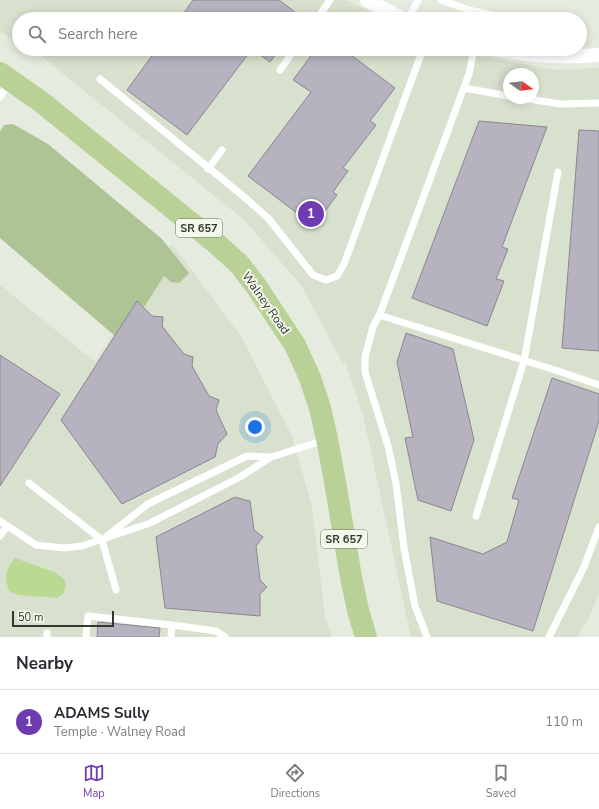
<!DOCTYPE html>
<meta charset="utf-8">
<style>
:root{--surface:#fff;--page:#f2f2f3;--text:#2b2b33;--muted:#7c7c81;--line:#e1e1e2;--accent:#6f3bb3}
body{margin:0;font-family:"Nunito Sans",sans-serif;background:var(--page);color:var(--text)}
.compass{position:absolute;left:503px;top:68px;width:36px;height:36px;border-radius:50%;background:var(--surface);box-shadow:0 2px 10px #0003;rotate:104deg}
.scale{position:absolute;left:12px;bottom:10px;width:102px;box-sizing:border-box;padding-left:4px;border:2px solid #343631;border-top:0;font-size:11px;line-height:14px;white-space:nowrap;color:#343631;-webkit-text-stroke:3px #f2f9eb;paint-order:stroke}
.you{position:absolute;left:255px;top:427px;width:14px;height:14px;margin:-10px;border:3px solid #fff;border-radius:50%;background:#1a73e8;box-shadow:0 0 0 6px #1a73e833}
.badge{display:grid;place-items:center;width:26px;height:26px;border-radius:50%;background:var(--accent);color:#fff;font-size:13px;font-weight:700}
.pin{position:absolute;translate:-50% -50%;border:2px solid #fff;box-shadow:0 1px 4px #0006}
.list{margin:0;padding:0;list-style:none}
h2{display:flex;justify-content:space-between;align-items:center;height:52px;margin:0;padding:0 16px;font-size:17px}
h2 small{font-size:13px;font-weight:400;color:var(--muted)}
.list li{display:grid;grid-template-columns:26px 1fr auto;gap:12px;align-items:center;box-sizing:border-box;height:64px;padding:0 16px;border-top:1px solid var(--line)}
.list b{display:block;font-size:15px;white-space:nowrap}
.list p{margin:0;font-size:13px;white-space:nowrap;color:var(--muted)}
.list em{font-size:13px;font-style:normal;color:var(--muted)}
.icon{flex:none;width:22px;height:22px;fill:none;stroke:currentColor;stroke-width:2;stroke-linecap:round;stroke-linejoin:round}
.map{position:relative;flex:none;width:599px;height:637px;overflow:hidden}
.search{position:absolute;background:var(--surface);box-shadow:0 2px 10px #0003;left:12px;right:12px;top:12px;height:44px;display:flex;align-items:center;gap:10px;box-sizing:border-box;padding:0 14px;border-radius:22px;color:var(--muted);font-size:15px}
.sheet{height:116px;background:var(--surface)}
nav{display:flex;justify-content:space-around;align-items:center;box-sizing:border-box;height:56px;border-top:1px solid var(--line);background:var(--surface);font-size:11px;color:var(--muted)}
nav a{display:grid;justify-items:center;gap:2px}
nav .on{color:var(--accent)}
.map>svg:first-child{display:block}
.built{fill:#d8e1cd;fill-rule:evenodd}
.green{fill:#afc495}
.water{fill:#bad992}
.building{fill:#b6b2bf;stroke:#8a8692}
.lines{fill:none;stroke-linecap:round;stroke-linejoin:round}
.lane{stroke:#fff;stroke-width:7}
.street{stroke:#fff;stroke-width:14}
.primary{stroke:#b9d197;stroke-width:22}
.labels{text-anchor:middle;stroke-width:4;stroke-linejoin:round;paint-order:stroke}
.shield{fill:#f2f9eb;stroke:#6d7069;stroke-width:1}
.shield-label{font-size:11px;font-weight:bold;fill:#343631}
.street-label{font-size:12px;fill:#343631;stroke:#f2f9eb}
</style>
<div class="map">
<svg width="599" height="637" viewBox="0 0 599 637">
<rect width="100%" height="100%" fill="#e5ebde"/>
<path class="built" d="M0,0H345L386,19H19V43L0,32Z
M29,49H449L455,52L557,70L599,68V592L589,618L577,637H411L363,415L345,362L343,364L301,285L243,219L41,56ZM509,74H533V98H509Z
M172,244L242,338L292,436L312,507L325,617L332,637H0V285L95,362Z"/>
<path class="green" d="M13,124L48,144L162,239L189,273L179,283L171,282L164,276L144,307L137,301L115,336L0,238V131L4,125Z"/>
<path class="water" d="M15,558L54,572L64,579L66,586L63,594L57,598L19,595L9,591C4,576 5,570 15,558Z"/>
<path class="building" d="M193,0H279L303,18L183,19L181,17Z
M157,49H252L187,135L127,90Z
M252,49H280L270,62Z
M316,49H343L395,88L370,121L376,125L343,168L348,171L333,192L337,195L314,226L248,176L311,92L293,80Z
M479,121L547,127L502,247L508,249L496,279L504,281L487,326L412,298Z
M579,130L599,131V351L562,348Z
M137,301L152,316L163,317L162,326L184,354L193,357L192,366L209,396L219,400L216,410L227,434L218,444L215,457L122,504L61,420Z
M406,333L453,349L474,440L451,511L418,500L405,438L413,437L397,362Z
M0,355L60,394L0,486Z
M552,378L599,394V421L533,631L437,601L430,537L483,554L507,542L519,500L512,498Z
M235,497L245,500L250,501L254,530L263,537L256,546L260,580L267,587L260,594V616L165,608L156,537Z
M98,622L160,628L159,637H97Z"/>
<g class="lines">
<path class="lane" d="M441,0L469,10L511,19
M317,19L330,0
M408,19L418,0
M280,70L295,49
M100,79L243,196L268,218L313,275L326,280L337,276L344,264L423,49
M464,88L509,96
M0,97L9,82
M523,98L560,104L599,103
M208,169L222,150
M379,315L555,370L599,385
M29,483L102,540L116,590
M476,516L524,361L558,172
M0,521L36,545L64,548L82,546L150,523L240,477L271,457L325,440
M0,536L7,526
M107,536L148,504L247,456L270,457
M172,625L216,631L225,637
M47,637V633
M86,637L88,616L172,625L171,637
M427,637L415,606L404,548L396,483L388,446L365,372V357L373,327L381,311L469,74L474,49
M549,637L584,567L599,527"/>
<path class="street" d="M367,0L403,19
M493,49C528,56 564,58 599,55"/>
<path class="primary" d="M0,73L40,101L217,244L240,265L256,286L295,345L310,378L320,408L327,439L335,482L351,577L358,610L366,637"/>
</g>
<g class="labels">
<g class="shield">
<rect x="176" y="219" width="46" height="18" rx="3"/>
<rect x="321" y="530" width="46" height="18" rx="3"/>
</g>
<g class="shield-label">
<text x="199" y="232">SR 657</text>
<text x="344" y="543">SR 657</text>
</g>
<g class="street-label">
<text transform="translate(266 303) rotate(55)" y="4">Walney Road</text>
</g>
</g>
</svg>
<svg class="compass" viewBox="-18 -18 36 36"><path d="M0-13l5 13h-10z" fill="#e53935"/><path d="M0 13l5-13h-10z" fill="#7c7c81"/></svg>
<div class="scale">50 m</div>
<div class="you"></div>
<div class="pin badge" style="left:311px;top:214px">1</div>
<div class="search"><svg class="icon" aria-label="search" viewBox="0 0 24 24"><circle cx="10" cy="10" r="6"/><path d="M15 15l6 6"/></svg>Search here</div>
</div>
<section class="sheet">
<h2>Nearby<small></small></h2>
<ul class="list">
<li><span class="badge">1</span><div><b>ADAMS Sully</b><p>Temple · Walney Road</p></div><em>110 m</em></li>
</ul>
</section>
<nav>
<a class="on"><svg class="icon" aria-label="map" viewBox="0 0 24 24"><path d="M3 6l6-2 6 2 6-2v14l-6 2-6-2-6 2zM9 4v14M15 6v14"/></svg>Map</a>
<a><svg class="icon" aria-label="directions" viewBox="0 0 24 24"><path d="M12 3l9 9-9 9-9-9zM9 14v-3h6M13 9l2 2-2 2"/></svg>Directions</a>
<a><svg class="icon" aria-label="saved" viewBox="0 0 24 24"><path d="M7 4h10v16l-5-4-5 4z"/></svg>Saved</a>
</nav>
